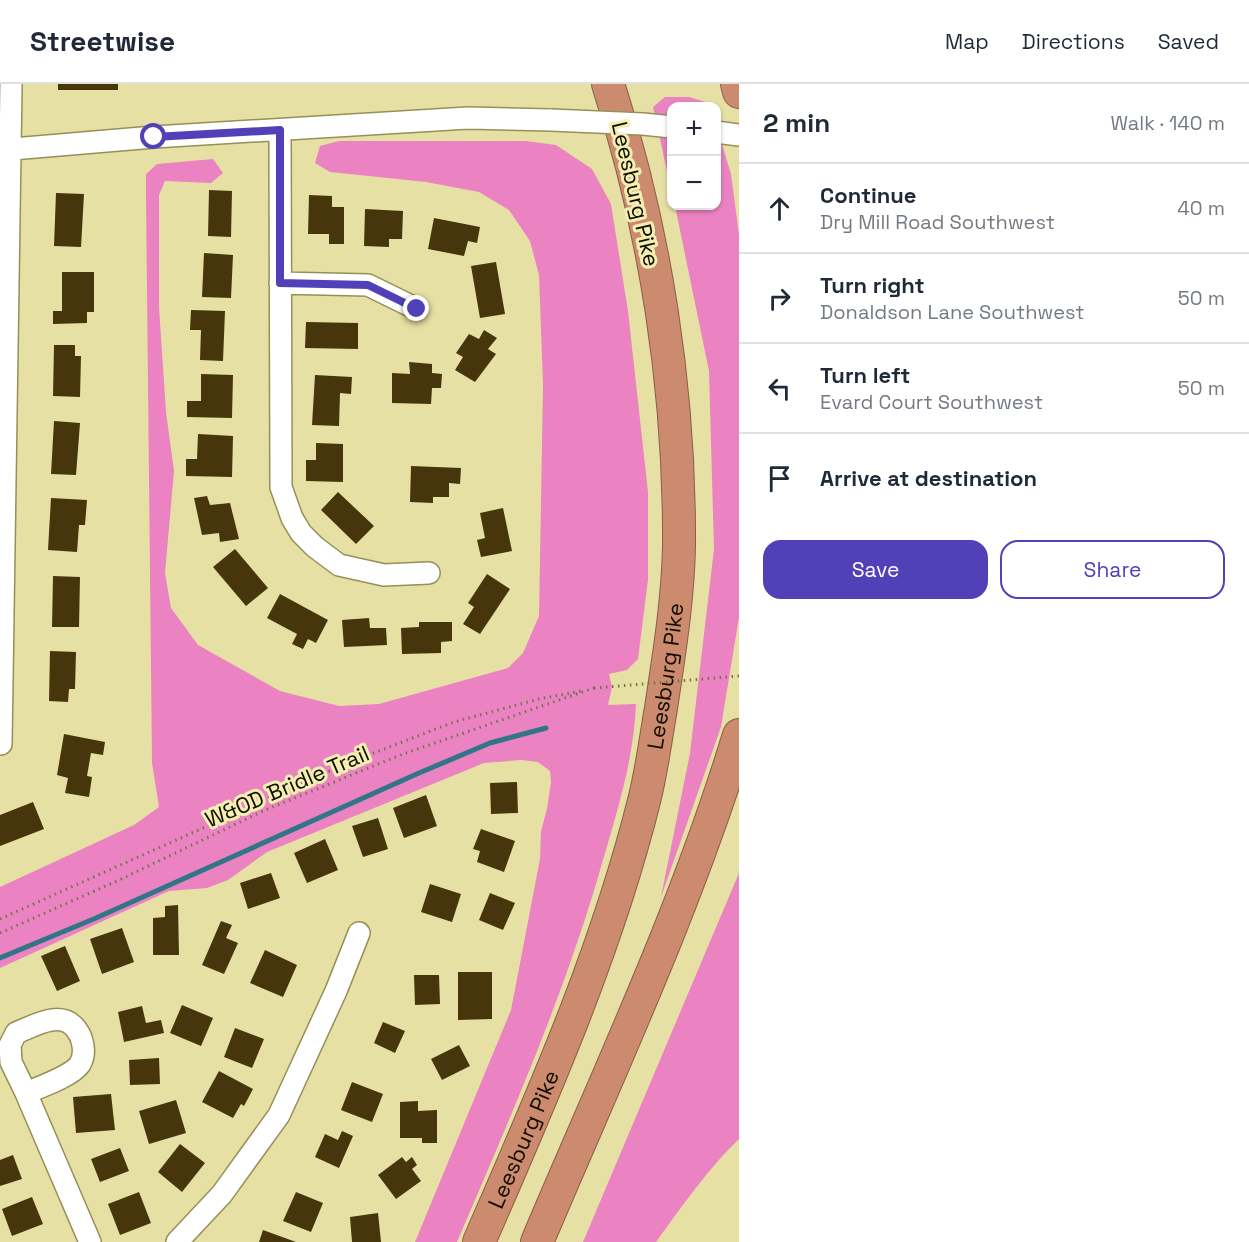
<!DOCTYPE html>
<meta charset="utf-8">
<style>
:root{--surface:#fff;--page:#f2f2f3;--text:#1f2937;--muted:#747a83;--line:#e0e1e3;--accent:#5240b8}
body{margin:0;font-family:"Space Grotesk",sans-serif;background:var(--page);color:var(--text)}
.controls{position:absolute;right:18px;top:18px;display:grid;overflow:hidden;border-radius:12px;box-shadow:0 2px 4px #0004}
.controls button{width:54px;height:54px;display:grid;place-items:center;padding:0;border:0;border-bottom:2px solid var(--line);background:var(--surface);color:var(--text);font:30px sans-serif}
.stop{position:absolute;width:18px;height:18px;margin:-14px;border:4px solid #5240b8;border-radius:50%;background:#fff}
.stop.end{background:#5240b8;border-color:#fff;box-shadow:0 2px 6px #0008}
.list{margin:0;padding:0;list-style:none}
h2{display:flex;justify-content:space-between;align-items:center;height:78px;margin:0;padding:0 24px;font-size:26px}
h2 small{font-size:20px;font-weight:400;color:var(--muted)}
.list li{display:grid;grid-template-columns:39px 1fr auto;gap:18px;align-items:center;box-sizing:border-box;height:90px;padding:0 24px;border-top:2px solid var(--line)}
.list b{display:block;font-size:22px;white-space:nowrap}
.list p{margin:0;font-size:20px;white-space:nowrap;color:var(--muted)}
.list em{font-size:20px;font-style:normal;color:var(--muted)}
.actions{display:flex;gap:12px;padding:18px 24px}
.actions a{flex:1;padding:14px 0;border:2px solid var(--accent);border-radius:18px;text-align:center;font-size:21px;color:var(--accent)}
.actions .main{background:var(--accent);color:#fff}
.icon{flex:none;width:33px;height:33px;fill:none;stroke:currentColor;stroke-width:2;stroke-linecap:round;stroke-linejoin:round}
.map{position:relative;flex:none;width:739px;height:1158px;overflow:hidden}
header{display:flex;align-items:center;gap:36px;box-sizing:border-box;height:84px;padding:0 30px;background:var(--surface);border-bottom:2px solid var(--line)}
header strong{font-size:28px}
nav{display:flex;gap:33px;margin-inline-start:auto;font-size:21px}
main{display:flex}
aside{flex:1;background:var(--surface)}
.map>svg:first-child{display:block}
.green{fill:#eb83c3}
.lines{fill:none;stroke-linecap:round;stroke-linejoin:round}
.stream{stroke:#327586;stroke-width:5}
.building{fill:#47350b}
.minor-casing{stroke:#959057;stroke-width:24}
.highway-casing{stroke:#8a5e48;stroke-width:34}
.path{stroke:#75714e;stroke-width:3;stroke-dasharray:1.5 4.5;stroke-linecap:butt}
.minor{stroke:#fff;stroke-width:21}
.highway{stroke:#cc8a6e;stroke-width:32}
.minor-bridge-casing{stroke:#959057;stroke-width:24;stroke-linecap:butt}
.path-bridge{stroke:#75714e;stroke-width:3;stroke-dasharray:1.5 4.5;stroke-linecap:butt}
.minor-bridge{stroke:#fff;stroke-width:21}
.route{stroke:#5240b8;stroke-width:8}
.labels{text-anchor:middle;stroke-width:6;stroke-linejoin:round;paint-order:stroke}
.street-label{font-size:22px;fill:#100d00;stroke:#f3eeb1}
</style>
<header>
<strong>Streetwise</strong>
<nav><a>Map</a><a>Directions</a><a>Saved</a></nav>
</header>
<main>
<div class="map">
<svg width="739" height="1158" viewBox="0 0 739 1158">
<rect width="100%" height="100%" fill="#e6e0a5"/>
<path class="green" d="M665,13H689L709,19L710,22H672L671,106L653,23Z
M717,44L731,90L739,151V533L721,643L661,813L690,669L714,465L709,287L675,122H716Z
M339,57H526L556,61L592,85L611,120L628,227L648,408V496L638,575L627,586L609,590L612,603L608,621L636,620C634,673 618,725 603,776C566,907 511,1032 457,1158H415L511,926L540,775L541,747L547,725L551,698L550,687L538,678L521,676L484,679L267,768L228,796L207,804L169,807L0,884V803L134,741L159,723L152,679L146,111V90L157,80L213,75L223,89L211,99L165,97L159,111V223L166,328L174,387L165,489L171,524L198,561L280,607L339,622L379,620L508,584L523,569L539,532L543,301L539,191L530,157L509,126L479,108L426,98L330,88L315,79L320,62Z
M739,789V1055C707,1086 682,1122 656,1158H583Z"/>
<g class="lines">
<path class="stream" d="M0,874L96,834L419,689L490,659L546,644"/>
</g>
<path class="building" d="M58,0H118V6H58Z
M209,106L232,107L231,153L208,152Z
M56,109L84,110L81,163L54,162Z
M309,111L332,112V123H344V160H329V150H308Z
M365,125L403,127L402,155H389V163L364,162Z
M434,134L480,143L477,159L468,157L464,172L428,165Z
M204,169L233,171L231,214L202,213Z
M496,178L505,230L480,234L471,182Z
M62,188H94V228H87V239L53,240V227H62Z
M191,226L225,227L223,277L200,276L201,246H190Z
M306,238L358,239V265L305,264Z
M484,246L497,254L488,265L496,270L475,298L455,286L463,273L456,269L469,250L479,255Z
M54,261H75V272H81L80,313L53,312Z
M409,278L432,280V289L442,290L441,304H432L431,320L392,319V289L410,290Z
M201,290L233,291L232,334L187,333V317H201Z
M315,291L352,293L351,310L340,309L339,342L312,341Z
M54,337L80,339L76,391L51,390Z
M198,350L233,352L232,393L186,392V375H197Z
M316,359L343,360V398L306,397V376H316Z
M411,382L461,384L460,400L449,399V413H433V419L410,418Z
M338,408L374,442L356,460L321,426Z
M207,412L210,421L230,419L239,455L220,458L219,449L202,451L194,414Z
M51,414L87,416L85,441H79L77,468L48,466Z
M503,424L512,467L481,473L477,456L485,454L480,429Z
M235,465L268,504L246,522L213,483Z
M487,490L510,505L480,550L463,540L474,523L468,519Z
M53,492L80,493L79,543H52Z
M280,510L328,536L316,559L308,555L303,565L292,560L297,550L267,534Z
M369,534L370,544H386L387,561L344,563L342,536Z
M419,538H452V557L441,558V569L402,570L401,544L419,543Z
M50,567L76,568L75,605H69L68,618L49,617Z
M64,650L105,658L103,671L91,669L87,692L92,693L89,713L65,709L68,694L57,691Z
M517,698L518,729L491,730L490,699Z
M426,711L437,742L404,754L393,724Z
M33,718L44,745L0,762V731Z
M378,734L388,765L363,773L352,742Z
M481,745L515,757L504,788L477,778L480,767L473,765Z
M325,755L338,786L307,799L294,769Z
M271,789L280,814L248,825L240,799Z
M430,800L461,810L452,838L421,828Z
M490,809L515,819L503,846L479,836Z
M178,821L179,871H153V834L165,833V822Z
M221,837L232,841L226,854L238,859L224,890L202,881Z
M122,844L134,878L102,890L90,855Z
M65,862L80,897L57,907L41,872Z
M265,866L297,881L283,913L250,899Z
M458,888H492V935L458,936Z
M414,891H439L440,920L415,921Z
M182,921L213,934L201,962L170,949Z
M142,922L146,939L161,936L164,949L124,958L118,928Z
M383,938L405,947L395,969L374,959Z
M235,944L264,955L252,984L224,973Z
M459,961L470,982L442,996L431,975Z
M159,974L160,1000L130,1001L129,976Z
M219,987L253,1005L244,1022L241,1020L233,1034L202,1018Z
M352,998L383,1010L372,1038L341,1026Z
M111,1010L115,1046L76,1049L73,1013Z
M176,1016L186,1049L149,1060L139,1027Z
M418,1017V1027L437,1026V1059H422V1054H400V1018Z
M342,1047L353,1052L339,1084L315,1073L325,1050L338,1056Z
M180,1060L205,1079L182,1108L158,1088Z
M120,1064L129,1087L100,1098L91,1075Z
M13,1071L22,1095L0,1102V1076Z
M402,1073L406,1078L412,1073L417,1081L412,1085L421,1097L396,1115L378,1091Z
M139,1108L151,1139L120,1151L108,1120Z
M296,1108L323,1119L311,1148L283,1137Z
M32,1113L43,1140L12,1152L2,1125Z
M378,1129L381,1158H352L350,1133Z
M263,1146L296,1158H259Z"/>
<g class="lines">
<g class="minor-casing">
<path id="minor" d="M280,46L281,403L292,434L301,449L315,463L339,481L384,491L429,489
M716,48L739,51
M0,66L154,53L468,34L551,36
M280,199L368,201L417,225
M1,660L11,0
M26,1009C40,1003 72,992 80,980C84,973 84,964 82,957C81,952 79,949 76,945C61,925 34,942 16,949L10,961L11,978L26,1009L90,1158
M177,1158L222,1110L279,1031L336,907L359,849"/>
</g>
<g class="highway-casing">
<g id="highway">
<path d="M737,0L739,8"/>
<path id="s1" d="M479,1158C542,1013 607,867 645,713C652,684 656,653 661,624C669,571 678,516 679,462C680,307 656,148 608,0"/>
<path d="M537,1158C608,990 686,825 739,651"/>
</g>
</g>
<path class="path" d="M0,835L348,679L454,638L539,615L581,607
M0,849L117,797L263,727L403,670L594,604"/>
<use href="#minor" class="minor"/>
<use href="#highway" class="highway"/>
<g class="minor-bridge-casing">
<path id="minor-bridge" d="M551,36L643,40L672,43"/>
</g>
<path class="path-bridge" d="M594,604L739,592"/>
<use href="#minor-bridge" class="minor-bridge"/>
</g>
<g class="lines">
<path class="route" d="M154,53L280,46V199L368,201L417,225"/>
</g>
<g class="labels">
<g class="street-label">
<text transform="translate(636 110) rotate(77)" y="8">Leesburg Pike</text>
<text dy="8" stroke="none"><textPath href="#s1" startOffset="598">Leesburg Pike</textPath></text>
<text transform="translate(287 702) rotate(-23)" y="8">W&amp;OD Bridle Trail</text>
<text dy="8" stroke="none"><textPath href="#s1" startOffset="112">Leesburg Pike</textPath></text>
</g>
</g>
</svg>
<div class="controls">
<button>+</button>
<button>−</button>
</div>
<div class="stop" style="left:154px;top:53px"></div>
<div class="stop end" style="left:417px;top:225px"></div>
</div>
<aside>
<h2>2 min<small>Walk · 140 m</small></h2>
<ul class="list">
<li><svg class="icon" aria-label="ahead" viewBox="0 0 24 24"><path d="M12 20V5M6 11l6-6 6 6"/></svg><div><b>Continue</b><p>Dry Mill Road Southwest</p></div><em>40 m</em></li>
<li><svg class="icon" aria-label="right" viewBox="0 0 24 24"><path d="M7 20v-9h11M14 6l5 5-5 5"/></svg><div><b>Turn right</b><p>Donaldson Lane Southwest</p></div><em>50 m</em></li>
<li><svg class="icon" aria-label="left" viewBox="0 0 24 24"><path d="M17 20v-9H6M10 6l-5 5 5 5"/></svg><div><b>Turn left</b><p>Evard Court Southwest</p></div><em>50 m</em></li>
<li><svg class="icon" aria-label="arrive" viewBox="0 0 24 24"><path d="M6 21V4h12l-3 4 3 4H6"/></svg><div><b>Arrive at destination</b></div></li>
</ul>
<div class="actions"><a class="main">Save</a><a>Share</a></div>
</aside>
</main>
